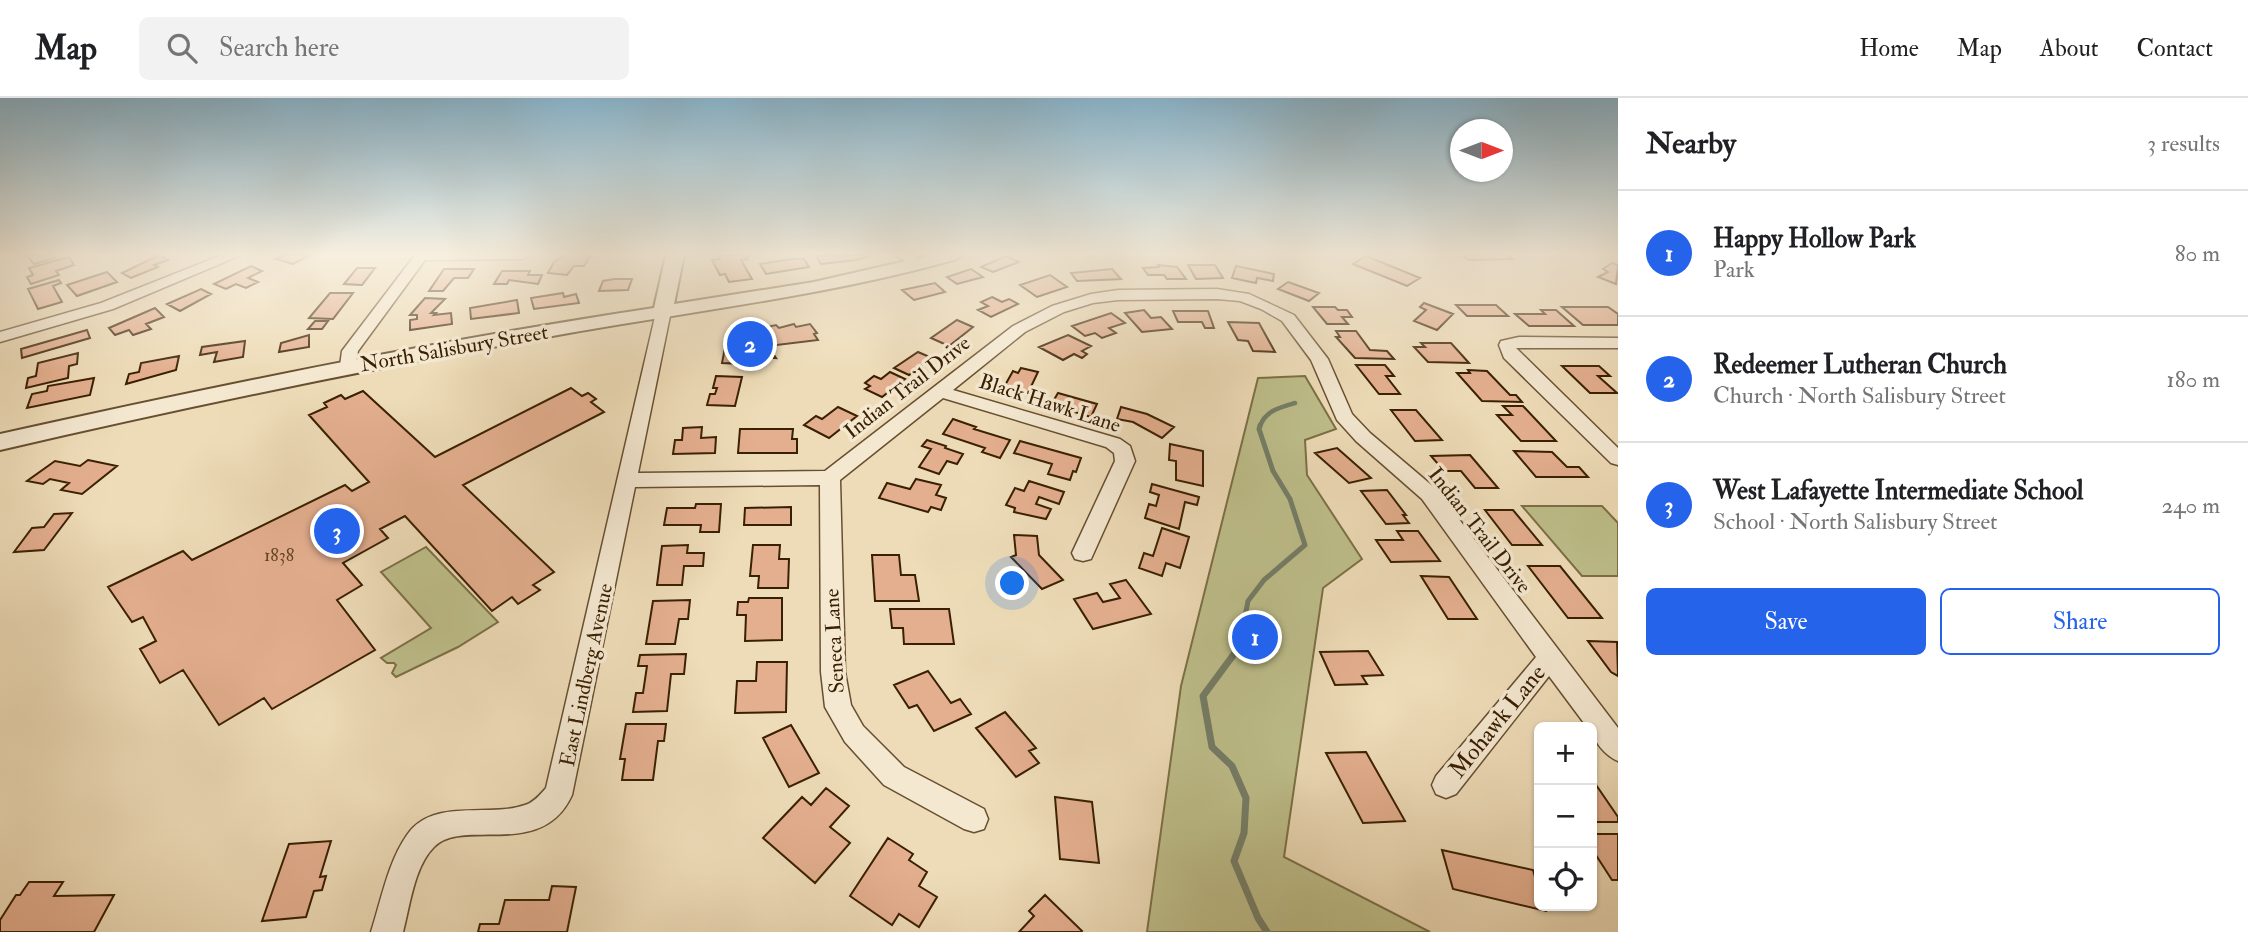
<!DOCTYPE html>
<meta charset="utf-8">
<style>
:root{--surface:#fff;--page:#f2f2f2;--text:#202124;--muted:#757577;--line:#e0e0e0;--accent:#2563eb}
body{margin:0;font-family:"IM FELL Double Pica",serif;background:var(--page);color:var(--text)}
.controls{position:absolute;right:21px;bottom:21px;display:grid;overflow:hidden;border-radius:10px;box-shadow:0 2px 5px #0004}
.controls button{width:63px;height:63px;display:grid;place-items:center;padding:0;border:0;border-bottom:2px solid var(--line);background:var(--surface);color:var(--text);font:35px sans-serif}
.compass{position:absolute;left:1450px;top:21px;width:63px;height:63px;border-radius:50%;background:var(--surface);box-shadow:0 2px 5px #0004;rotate:90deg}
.you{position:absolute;left:1013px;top:486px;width:24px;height:24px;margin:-18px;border:5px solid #fff;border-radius:50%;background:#1a73e8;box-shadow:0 0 0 10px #1a73e833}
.badge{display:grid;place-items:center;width:46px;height:46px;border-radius:50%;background:var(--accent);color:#fff;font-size:23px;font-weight:700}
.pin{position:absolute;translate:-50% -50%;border:4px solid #fff;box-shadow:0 2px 7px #0006}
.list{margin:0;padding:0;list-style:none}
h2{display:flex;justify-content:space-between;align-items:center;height:91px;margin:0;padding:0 28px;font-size:30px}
h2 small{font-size:23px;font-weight:400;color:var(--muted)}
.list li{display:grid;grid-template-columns:46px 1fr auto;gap:21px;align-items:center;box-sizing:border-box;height:126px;padding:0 28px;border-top:2px solid var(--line)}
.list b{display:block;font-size:26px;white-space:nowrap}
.list p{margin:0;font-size:23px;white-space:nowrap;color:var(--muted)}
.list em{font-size:23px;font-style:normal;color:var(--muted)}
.actions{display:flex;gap:14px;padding:21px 28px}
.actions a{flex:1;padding:16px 0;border:2px solid var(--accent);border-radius:10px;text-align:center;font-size:24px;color:var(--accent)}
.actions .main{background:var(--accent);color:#fff}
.icon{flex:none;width:38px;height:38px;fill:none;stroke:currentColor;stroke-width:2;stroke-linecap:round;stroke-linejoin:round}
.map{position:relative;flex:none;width:1618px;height:834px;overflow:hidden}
header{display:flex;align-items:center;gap:42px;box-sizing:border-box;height:98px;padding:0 35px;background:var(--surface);border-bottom:2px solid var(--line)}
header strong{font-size:33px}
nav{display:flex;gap:38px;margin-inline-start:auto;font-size:24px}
.search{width:490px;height:63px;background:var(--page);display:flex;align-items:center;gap:18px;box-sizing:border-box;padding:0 24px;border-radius:10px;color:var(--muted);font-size:26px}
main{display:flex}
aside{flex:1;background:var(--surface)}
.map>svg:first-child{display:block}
.green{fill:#bebf8b;stroke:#7c7046;stroke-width:2}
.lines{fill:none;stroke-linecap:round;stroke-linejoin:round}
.stream-far2{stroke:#747e67;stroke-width:4.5}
.stream-far1{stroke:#747e67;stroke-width:5}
.stream{stroke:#747e67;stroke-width:7}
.building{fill:#e4af8f;stroke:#3a2002;stroke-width:2}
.minor-casing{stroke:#674f30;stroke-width:3}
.tertiary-casing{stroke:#674f30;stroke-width:4}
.minor{fill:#f4e8d1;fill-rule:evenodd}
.tertiary{fill:#f4e8d1;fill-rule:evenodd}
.labels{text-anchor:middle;stroke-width:7;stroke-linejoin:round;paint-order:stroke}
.number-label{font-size:18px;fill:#644425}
.street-label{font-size:21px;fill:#3a2002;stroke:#f4e8d1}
.near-street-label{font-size:24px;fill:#3a2002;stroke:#f4e8d1}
</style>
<header>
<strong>Map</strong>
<div class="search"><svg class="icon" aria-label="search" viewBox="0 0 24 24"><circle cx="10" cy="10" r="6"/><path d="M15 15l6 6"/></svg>Search here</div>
<nav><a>Home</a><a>Map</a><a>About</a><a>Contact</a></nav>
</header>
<main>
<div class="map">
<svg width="1618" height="834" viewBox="0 0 1618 834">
<rect width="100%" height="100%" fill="#eedcb8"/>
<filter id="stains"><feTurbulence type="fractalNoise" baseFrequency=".00286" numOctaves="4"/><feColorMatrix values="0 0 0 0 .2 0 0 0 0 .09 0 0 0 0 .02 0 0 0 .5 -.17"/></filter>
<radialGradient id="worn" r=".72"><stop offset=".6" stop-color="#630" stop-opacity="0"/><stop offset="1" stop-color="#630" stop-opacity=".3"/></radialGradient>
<path class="green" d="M1305,278L1336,331L1305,342L1307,377L1362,461L1323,490L1284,759L1430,834H1147L1181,588L1258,280Z
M1522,408H1602L1618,425V478H1582Z
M426,449L498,524L458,549L396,579L392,575L396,567L394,565H387L381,560L431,530L381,474Z"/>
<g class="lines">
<path class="stream-far2" d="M1260,329C1264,313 1281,309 1295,305"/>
<path class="stream-far1" d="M1239,550L1248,503L1264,482L1305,447L1290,401L1273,373L1259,331L1260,327"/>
<path class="stream" d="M1240,548L1203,598L1212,649L1232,668L1246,700L1244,735L1234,763L1258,820L1267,834"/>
</g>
<path class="building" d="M26,157H52L55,160L34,166Z
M159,157L168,162L154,167L158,169L131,180L122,175Z
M284,157H310L293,166L276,161Z
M564,157H591L584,168H574L567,177L548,175L554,164Z
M718,157H746L748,161L741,162L752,181L729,184L725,176L720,177L712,162L720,161Z
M865,157L867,159L856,162L821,166L816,158Z
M1462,157H1507L1512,161L1469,162Z
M1006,158L1019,164L993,174L981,169Z
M1366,158L1420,180L1407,188L1353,166Z
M69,159L74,167L56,173L59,177L31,186L27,179L33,177L29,170Z
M792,161H804L809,169L766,176L760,166Z
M1612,165L1618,167L1616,186L1598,179L1608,174L1603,171Z
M1158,167L1177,169L1186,181H1167L1164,177H1148L1143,170L1159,169Z
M1188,167H1215L1223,180L1196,181Z
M251,168L262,173L248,180L258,184L246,190L236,186L226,191L214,186Z
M1236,168L1274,176L1273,183L1257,180L1256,185L1232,180Z
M357,170H375L362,187L344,186Z
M444,171H474L468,180H454L443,193H429Z
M971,171L983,179L957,186L947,179Z
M1112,171L1121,181L1077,183L1071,175Z
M502,173H530L528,177H542L538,186L509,182L507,186H494Z
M107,174L117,184L77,198L67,187Z
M1050,177L1067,189L1037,199L1020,187Z
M614,181H632L628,192L599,193L603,183Z
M59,182L61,185L53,188L62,204L38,211L28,191Z
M1288,184L1319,195L1309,203L1278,191Z
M935,185L945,194L914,202L902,192Z
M201,191L211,196L180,213L167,206Z
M330,195H353L333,221L309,220Z
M563,195L564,199L576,196L579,205L534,211L531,200Z
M992,199L1002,204L1009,201L1018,206L991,219L978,212L988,208L981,204Z
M425,200L445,201L431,215H436L434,217L451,215L452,226L410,232V222L417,221V217H410Z
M517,202L519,215L471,221L470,210Z
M1424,205L1453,216L1437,232L1414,223L1426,212L1420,209Z
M1456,207H1496L1508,218H1467Z
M1313,209H1335L1338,212H1347L1352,219H1342L1348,226H1327Z
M1562,209H1608L1618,216V227H1583Z
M155,210L164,219L146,226L151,231L133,237L129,232L115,237L109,230Z
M1144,212L1151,220L1161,219L1172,231L1142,234L1125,215Z
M1541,212H1556L1574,228H1529L1515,216H1545Z
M1173,213H1208L1214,230H1205L1202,224H1178Z
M1111,215L1125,225L1109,230L1116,235L1102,240L1095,235L1085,238L1072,228Z
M957,222L973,229L949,248L931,240Z
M315,223H328L322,231H308Z
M1228,224L1259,225L1275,254L1253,253L1248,243L1238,242Z
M794,226L796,229L810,226L817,235L814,236L818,242L768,248L776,260L745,258L744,266L722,265L727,239L757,232L759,236L765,234L762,230L776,227L779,230Z
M87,232L90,240L22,260L21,251Z
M1336,233H1356L1370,252L1387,253L1394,261L1355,260L1336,239H1340Z
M309,237V249L279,254L281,245Z
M1068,237L1091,248L1082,253L1087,256L1082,260L1074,256L1063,262L1039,249Z
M245,243L243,259L214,264L217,254L200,257L202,249Z
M1421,245H1451L1469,265L1428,264L1414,249H1425Z
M918,254L932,260L909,277L894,270Z
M78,255L77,266L69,268L68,280L26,290L28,280L36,278L38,265Z
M179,258L176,272L126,286L129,276L139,274L141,265Z
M1356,267H1385L1394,278H1386L1400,296H1379Z
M1562,268H1599L1610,278H1598L1617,295H1590Z
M1021,270L1038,274L1028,295L1004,289L1013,273L1018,275Z
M1468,272L1487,273L1510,297H1516L1522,304L1482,303L1457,275H1470Z
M890,274L905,281L882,299L865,291L870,288L865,285L874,278L881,281Z
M716,278L742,279L735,308L707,307L710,296H715L717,290H713Z
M94,280L90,297L27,310L32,296L47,293L48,288Z
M571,290L582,298L588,295L596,301L591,304L604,314L463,387L554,474L533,487L540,492L518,506L512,499L492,513L405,418L380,431L388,440L343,465L362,487L337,502L375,552L272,611L264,600L219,627L183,572L160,585L140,551L156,543L143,519L132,524L108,489L183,453L192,462L345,387L352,393L369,384L309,317L327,309L324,305L341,297L345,301L363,293L435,359Z
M1058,295L1097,306L1091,319L1051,307Z
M1503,308H1523L1556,343H1521L1497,317H1512Z
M838,309L857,318L829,340L804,327L816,318L822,321Z
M1121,309L1147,316L1174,329L1162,340L1133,324L1117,321Z
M1391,312H1416L1442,342L1415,343Z
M953,321L976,329L974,331L1010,342L1000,360L982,354L985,350L943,336Z
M702,329L701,340L716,339L715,355L673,356L675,342H682L683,330Z
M740,331H793L792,341H797V355H738Z
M927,342L946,348L945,350L963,356L957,366L947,363L939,376L919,369L931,351L922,348Z
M1020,343L1081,360L1076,374L1073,373L1070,382L1048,376L1052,366L1014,355Z
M1170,346L1203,353V388L1176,382V363L1169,362Z
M1337,350L1371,380L1349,385L1315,355Z
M1514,353L1552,354L1567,369H1579L1588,379H1536Z
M1470,357L1498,390H1475L1461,373H1444L1431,358Z
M88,362L117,368L82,396L61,392L69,385L50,381L43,386L27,383L55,363L80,368Z
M916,381L941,387L936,397L946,400L941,412L931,409L928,414L879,400L887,385L910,391Z
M1029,383L1064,394L1059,406L1039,399L1036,406L1051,411L1046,421L1014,414L1015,410L1006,407L1015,390L1024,393Z
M1152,386L1199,399L1197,407L1185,404L1179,431L1145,420L1149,406L1156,408L1159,397L1150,394Z
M1387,392L1406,417H1403L1409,425L1386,426L1361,393Z
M696,406H721L719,434H700L701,427H664L667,410H695Z
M791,409V427H744L745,410Z
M1485,412H1513L1542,447H1512Z
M72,415L44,452L14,454L32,430L44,429L54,416Z
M1162,430L1189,439L1180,470L1166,465L1162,478L1139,470L1144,455L1153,458Z
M1397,433H1418L1440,463L1391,464L1376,442H1403Z
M1014,437L1037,438L1039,457L1063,482L1042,491L1011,459L1016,457Z
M688,447L687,455H704L703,468H684L682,487H657L662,448Z
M753,447H780L779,461H789L788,490H758L759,478H750Z
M872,457H899L901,477H915L919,503H875Z
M1528,468H1560L1602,520H1568Z
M1421,478L1449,479L1477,521H1448Z
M1126,482L1151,516L1093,531L1074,501L1097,495L1103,504L1120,500L1110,486Z
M749,500H782V542L745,543L746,517H737L738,504H748Z
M690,502L688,521H679L675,546H646L653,503Z
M890,511H949L954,546H904L903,530H892Z
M1588,543L1617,544L1618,578L1611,574Z
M1368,553L1383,577L1362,578L1367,586L1335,587L1320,554Z
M686,556L684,576H671L667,613L633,614L636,595H643L647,568H638L640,557Z
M757,564H787L786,614L735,615L737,583H756Z
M928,573L951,605L960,601L971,616L934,633L917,607L909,610L894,587Z
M1005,614L1036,650L1029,653L1039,665L1016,679L976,630Z
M626,626H666L664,643H658L653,682H622L625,661H620Z
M791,627L819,675L789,689L763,640Z
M1366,654L1405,723L1363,725L1326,655Z
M1592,681L1618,719V724H1592Z
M826,690L849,708L830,729L850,745L815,785L763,740L802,699L811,707Z
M1055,699L1092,704L1099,765L1060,761Z
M1592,736H1618V782H1612L1592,751V746H1595Z
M888,740L913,756L909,762L927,774L919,788L937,799L919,829L899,816L892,827L850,798Z
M331,743L320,779L326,778L322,792L314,793L306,819L262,823L289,746Z
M1442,752L1533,772L1539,792V808H1545L1546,813L1453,791Z
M29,784H63L54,798L114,797L94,834H0V822L16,797H20Z
M552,788L576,789L567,834H478L480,826H499L505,802H549Z
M1045,797L1082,833L1081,834H1019L1034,818L1029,813Z"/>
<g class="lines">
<g class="minor-casing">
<path id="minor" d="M222,157H241L113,211L0,244V234L101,205Z
M415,157H530L523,161L425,162L358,253L355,272H343L340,268L342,253Z
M896,157H913L925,167L918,171Z
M1217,191L1249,196L1294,217L1328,261L1352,316L1370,335L1436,391L1618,630V663C1606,658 1592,643 1592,629H1587L1549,578L1456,696L1446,700L1436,696L1432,687L1436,678L1536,559L1422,401L1356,343L1337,322L1311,262L1282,223L1261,211L1240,203L1217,201L1118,202L1093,205L1064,214L1025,234L953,292L1120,341L1130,348L1135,363L1091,461L1083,463L1075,461L1072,455L1115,363L1114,355L1106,349L943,300L840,382L845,574L851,607L863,628L904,669L984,711L988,721L984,731L974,734L964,731L884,687L845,644L825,609L821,574L820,387L635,389L572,697C542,763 464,719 434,749C414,769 410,808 403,834H371C381,803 388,764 407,737C433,699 488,720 525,707C533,705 540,697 546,690L657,210L663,208L671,213L638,375L825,373L1013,228L1052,208L1091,196L1118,192Z
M1519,239L1618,240V250H1516L1618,350V367L1611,365L1504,260L1499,247L1501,243Z"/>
</g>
<g class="tertiary-casing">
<path id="tertiary" d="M666,157H684L674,206L814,184L932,157H960L957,161C830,197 699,212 569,235C378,269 189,308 0,352V336C216,288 434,243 654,210Z"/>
</g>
<use href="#minor" class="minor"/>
<use href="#tertiary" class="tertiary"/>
</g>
<linearGradient id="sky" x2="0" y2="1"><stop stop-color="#89b7d0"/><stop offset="0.57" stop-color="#f7efdf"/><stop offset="1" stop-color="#f7efdf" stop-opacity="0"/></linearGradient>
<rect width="1618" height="274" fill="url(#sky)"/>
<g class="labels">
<g class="number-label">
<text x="279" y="463">1838</text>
</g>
<g class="street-label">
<text transform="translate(454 250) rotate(-10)" y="7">North Salisbury Street</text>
<text transform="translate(907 289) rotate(-38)" y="7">Indian Trail Drive</text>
<text transform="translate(1050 305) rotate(18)" y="7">Black Hawk Lane</text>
<text transform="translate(1480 432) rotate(52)" y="7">Indian Trail Drive</text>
<text transform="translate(834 543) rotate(-93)" y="7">Seneca Lane</text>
<text transform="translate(586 577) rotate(-78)" y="7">East Lindberg Avenue</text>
</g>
<g class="near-street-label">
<text transform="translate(1497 623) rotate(-51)" y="8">Mohawk Lane</text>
</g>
</g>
<rect width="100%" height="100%" filter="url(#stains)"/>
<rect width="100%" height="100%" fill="url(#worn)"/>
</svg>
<div class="controls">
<button>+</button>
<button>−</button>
<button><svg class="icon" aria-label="locate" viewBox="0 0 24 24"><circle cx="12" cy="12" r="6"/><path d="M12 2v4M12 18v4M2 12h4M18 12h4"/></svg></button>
</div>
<svg class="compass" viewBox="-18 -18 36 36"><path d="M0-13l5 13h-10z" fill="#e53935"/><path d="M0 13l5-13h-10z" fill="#757577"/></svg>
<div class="you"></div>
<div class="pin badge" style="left:1255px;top:539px">1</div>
<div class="pin badge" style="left:750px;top:246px">2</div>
<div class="pin badge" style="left:337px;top:433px">3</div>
</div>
<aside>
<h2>Nearby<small>3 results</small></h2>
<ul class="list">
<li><span class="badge">1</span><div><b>Happy Hollow Park</b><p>Park</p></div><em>80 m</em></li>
<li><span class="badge">2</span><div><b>Redeemer Lutheran Church</b><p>Church · North Salisbury Street</p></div><em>180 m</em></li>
<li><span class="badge">3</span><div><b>West Lafayette Intermediate School</b><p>School · North Salisbury Street</p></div><em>240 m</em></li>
</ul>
<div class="actions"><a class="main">Save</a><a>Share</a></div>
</aside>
</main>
